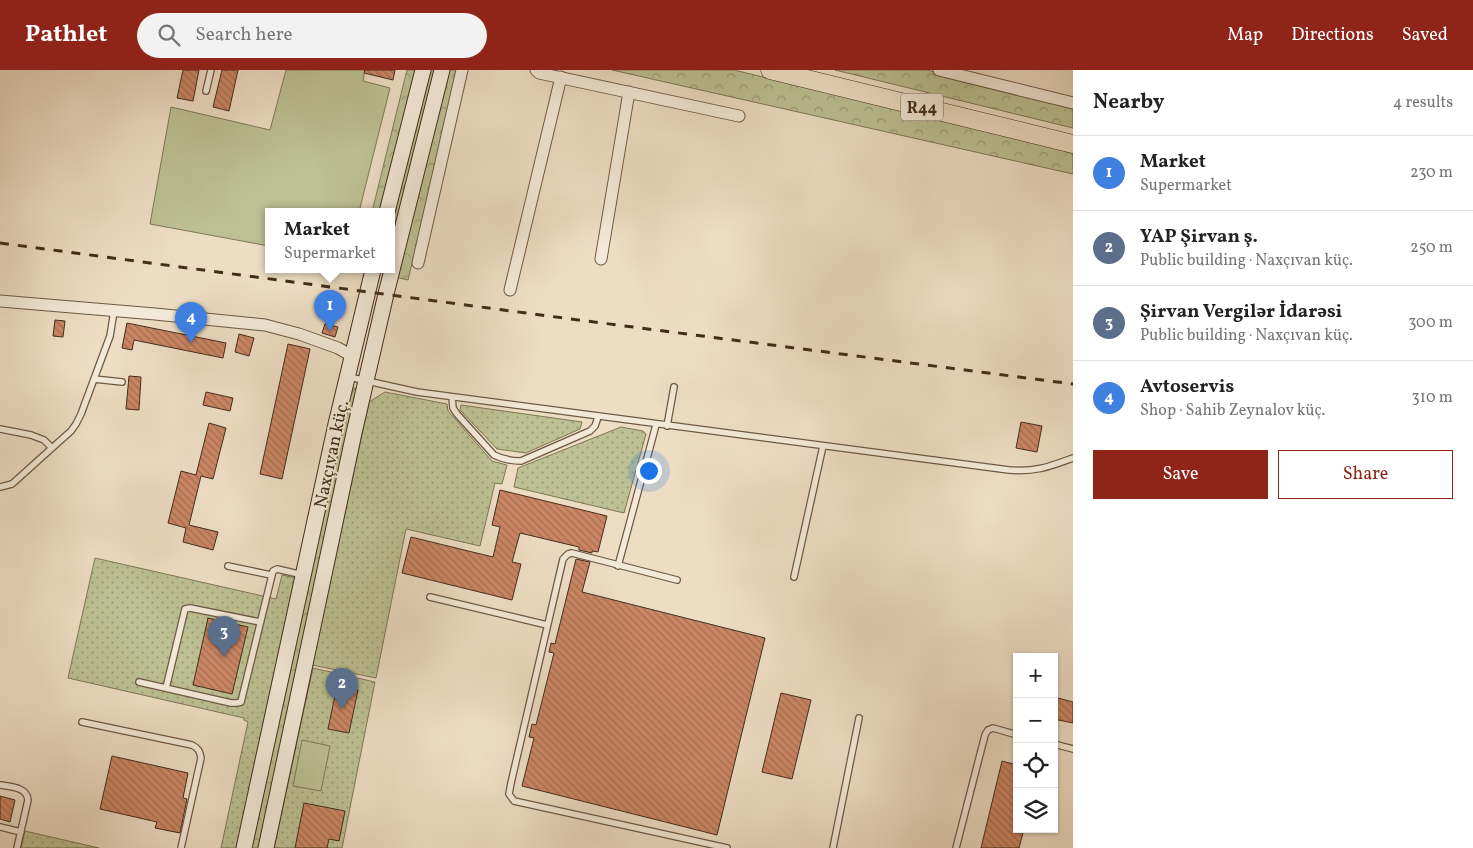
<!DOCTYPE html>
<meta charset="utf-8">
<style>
:root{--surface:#fff;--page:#f2f2f2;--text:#222;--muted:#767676;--line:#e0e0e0;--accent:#8f2418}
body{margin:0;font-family:Vollkorn,serif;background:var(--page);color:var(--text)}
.controls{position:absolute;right:15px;bottom:15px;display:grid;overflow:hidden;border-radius:0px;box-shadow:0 1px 4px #0004}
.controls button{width:45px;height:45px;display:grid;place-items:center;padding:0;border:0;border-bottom:1px solid var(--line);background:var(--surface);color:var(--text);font:25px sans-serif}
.you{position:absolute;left:648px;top:400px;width:18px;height:18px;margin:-12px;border:4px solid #fff;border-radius:50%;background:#1a73e8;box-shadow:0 0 0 8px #1a73e833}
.badge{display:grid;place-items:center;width:32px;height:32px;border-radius:50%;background:var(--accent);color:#fff;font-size:16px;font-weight:700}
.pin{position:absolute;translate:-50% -41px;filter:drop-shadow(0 1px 2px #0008)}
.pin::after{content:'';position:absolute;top:26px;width:18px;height:15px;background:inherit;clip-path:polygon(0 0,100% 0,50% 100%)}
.popup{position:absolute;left:265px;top:138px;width:130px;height:65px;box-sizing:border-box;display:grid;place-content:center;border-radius:0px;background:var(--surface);filter:drop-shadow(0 1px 4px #0005);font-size:16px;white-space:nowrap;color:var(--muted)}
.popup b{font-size:19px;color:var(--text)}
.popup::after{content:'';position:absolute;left:50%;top:100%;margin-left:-10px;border:10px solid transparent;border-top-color:var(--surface)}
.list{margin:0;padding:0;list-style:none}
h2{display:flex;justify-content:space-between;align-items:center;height:65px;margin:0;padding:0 20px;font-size:21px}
h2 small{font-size:16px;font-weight:400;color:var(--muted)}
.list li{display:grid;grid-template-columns:32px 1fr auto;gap:15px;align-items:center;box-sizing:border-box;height:75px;padding:0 20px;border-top:1px solid var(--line)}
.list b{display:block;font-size:19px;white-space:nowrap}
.list p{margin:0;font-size:16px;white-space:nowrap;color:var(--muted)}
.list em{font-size:16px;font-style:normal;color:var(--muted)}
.actions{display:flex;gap:10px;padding:15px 20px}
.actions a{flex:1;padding:11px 0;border:1px solid var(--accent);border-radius:0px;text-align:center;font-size:18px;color:var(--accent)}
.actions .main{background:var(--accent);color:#fff}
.icon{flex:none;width:28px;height:28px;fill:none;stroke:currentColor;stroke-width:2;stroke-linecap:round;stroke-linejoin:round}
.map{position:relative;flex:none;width:1073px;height:778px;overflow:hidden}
header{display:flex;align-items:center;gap:30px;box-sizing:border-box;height:70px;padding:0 25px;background:var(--accent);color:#fff}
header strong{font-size:24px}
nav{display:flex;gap:28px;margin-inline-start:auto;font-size:18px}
.search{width:350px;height:45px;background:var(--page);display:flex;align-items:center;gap:12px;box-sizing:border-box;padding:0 18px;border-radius:28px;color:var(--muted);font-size:19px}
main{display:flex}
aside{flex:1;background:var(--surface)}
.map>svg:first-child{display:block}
.grass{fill:url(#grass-dots);stroke:#807656}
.forest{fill:url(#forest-crowns);stroke:#807656}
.garden{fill:#bcc092;stroke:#807656}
.building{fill:url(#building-back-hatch);stroke:#432c1b}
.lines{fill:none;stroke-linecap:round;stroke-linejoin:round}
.lane-casing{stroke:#6e5845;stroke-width:8}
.street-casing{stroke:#6e5845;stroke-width:13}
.secondary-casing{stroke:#432c1b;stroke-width:17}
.primary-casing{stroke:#432c1b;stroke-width:19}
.lane{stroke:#f3e9d8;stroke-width:5.5}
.street{stroke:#f3e9d8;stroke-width:11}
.secondary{stroke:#f3e9d8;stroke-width:15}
.primary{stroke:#edddc3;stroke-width:18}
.rail{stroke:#432c1b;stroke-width:3;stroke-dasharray:9 9;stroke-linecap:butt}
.labels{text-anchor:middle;stroke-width:4;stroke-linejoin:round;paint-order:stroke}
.shield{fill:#f3e9d8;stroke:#786554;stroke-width:1}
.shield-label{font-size:16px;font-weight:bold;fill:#432c1b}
.street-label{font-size:18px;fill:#432c1b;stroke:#f3e9d8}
</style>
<header>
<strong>Pathlet</strong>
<div class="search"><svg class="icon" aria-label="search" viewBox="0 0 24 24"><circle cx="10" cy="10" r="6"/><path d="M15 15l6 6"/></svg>Search here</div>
<nav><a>Map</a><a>Directions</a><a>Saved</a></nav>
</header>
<main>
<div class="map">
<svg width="1073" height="778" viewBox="0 0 1073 778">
<defs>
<pattern id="grass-dots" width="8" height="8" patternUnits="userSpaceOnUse" patternTransform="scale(1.25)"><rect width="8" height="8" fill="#bcc092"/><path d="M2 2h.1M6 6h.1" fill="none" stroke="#9a9c76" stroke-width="1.8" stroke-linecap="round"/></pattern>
<pattern id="forest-crowns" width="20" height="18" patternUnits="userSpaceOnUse" patternTransform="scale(1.25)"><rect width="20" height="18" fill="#bcc092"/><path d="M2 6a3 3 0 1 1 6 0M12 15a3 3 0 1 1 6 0" fill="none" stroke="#9a9c76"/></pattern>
<pattern id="building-back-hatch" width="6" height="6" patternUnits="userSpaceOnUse" patternTransform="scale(1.25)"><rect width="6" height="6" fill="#cb8665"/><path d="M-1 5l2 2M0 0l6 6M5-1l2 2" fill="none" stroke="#a66e52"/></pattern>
</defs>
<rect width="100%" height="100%" fill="#edddc3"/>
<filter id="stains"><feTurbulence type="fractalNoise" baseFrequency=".004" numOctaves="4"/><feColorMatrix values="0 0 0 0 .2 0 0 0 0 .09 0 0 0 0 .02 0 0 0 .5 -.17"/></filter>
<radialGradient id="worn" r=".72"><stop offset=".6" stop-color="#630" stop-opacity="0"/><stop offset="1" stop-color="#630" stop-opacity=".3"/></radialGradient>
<path class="grass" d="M385,322L447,334L448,341L492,391L507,395L502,414L495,413L480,476L406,459L376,608L312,595L369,332Z
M461,335L582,352L580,359L526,383L497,379L460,340Z
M621,357L643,361L646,364L624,443L514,417L518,398Z
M95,488L276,529L282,505L296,508L237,778H221L248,652L244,650V648L68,608Z
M313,598L375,612L342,778H274Z
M25,761L99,778H21Z"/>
<path class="forest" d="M407,0H417L383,142H372Z
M427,0H437L391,184V145Z
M446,0H458L408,210L395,207Z
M612,0H734L1073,82V104Z
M835,0H927L1073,38V58Z
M350,317L358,319L260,778H250Z"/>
<path class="garden" d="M286,0H365L363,11L390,18L359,142H269V176L150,154L171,37L270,60Z
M302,670L330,676L321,721L293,716Z"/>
<path class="building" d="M183,0H199L193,31L177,28Z
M222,0H238L229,41L213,37Z
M365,0H395L393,10L364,3Z
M55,250L65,251L63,267L53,266Z
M127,253L226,273L223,288L134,270L132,280L122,278Z
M325,254L338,257L335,267L322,263Z
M239,264L254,268L249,286L235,282Z
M288,274L310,279L282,409L260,404Z
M129,306L141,307L139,340L126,339Z
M206,322L233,328L230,341L203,335Z
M1021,352L1042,356L1037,382L1016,378Z
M209,353L226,358L213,409L201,406L189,455L218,462L213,480L183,472L186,458L168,453L181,401L196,405Z
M500,420L607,446L598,482L592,481V483L579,480V477L520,463L512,492L521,494L512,530L402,503L411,467L493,487L500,457L492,455Z
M576,489L590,492L582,522L765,568L717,765L522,716L534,668L529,667L532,654L536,655L554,583L549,582L551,573L555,574Z
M208,548L248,557L232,624L193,615Z
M337,616L358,620L349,663L328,659Z
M781,623L811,630L792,709L762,702Z
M1054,627L1073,632V653L1054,649Z
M112,686L188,703L183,728L187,729L180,763L155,758L157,752L100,739Z
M1002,691L1017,695V759H1024L1019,778H981Z
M0,726L15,730L10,752L0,749Z
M304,733L345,741L339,771L329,769L327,778H295Z"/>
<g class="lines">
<g class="lane-casing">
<path id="lane" d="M206,21L211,0
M349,307L417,322L1009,400C1036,402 1048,397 1073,388
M94,309L122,312
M452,327L453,338L457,344L494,385C502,389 512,391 521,391L590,361L595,356L598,347
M667,356L674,317
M0,359L31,365L44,370L52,378
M0,417L12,414L52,378L71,361L76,354L81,344L110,266L114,241
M228,496L271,505
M618,496L656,355
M794,507L823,376
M677,510L572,483L568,484L563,489L511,713L509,724L514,731L727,778
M430,527L547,555
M139,612L231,633H237L241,632L273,501L277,499L303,505
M166,618L185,539L190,538L260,552
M82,652L192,675C198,678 200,681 201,688L181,778
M1054,674L1073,679
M0,715C11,717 27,717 28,730L17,778
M0,757L21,762
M833,778L859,648
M956,778L985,665L988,660L993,658L1017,665"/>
</g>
<g class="street-casing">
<path id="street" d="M536,0L539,3L739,46
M939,0L1073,33
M601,189L629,22
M418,193L462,0
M510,220L561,7
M0,231L155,244L265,255L299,264L338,278L352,286"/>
</g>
<g class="secondary-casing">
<path id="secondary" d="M387,142L423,0
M244,778L336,354L373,200
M266,778L354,363L386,224L442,0"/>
</g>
<g class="primary-casing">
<path id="primary" d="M770,0L1073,74"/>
</g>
<use href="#lane" class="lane"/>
<use href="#street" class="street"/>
<use href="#secondary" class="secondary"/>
<use href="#primary" class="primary"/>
<path class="rail" d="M0,173L571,249L1073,314"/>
</g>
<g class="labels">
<rect class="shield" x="901" y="23.5" width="42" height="27" rx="4"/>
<g class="shield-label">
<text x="922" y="43">R44</text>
</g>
<g class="street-label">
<text transform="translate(331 384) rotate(-78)" y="6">Naxçıvan küç.</text>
</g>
</g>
<rect width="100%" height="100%" filter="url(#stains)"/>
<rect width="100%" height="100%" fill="url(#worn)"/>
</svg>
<div class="controls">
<button>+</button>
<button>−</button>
<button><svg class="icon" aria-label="locate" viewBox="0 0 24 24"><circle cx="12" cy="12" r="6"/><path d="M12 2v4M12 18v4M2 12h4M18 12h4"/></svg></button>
<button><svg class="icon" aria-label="layers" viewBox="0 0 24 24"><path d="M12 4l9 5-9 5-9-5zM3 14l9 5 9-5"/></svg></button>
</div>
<div class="you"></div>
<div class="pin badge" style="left:330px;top:261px;background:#3f7fe0">1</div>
<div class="popup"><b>Market</b>Supermarket</div>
<div class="pin badge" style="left:342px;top:639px;background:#5c6f8a">2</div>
<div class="pin badge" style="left:224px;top:587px;background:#5c6f8a">3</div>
<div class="pin badge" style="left:191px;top:273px;background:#3f7fe0">4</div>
</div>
<aside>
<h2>Nearby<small>4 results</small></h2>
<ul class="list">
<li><span class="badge" style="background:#3f7fe0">1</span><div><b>Market</b><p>Supermarket</p></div><em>230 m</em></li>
<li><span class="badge" style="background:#5c6f8a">2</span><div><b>YAP Şirvan ş.</b><p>Public building · Naxçıvan küç.</p></div><em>250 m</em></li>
<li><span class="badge" style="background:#5c6f8a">3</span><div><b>Şirvan Vergilər İdarəsi</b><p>Public building · Naxçıvan küç.</p></div><em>300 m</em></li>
<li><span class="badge" style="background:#3f7fe0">4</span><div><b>Avtoservis</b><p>Shop · Sahib Zeynalov küç.</p></div><em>310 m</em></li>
</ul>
<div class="actions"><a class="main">Save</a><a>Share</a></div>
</aside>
</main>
